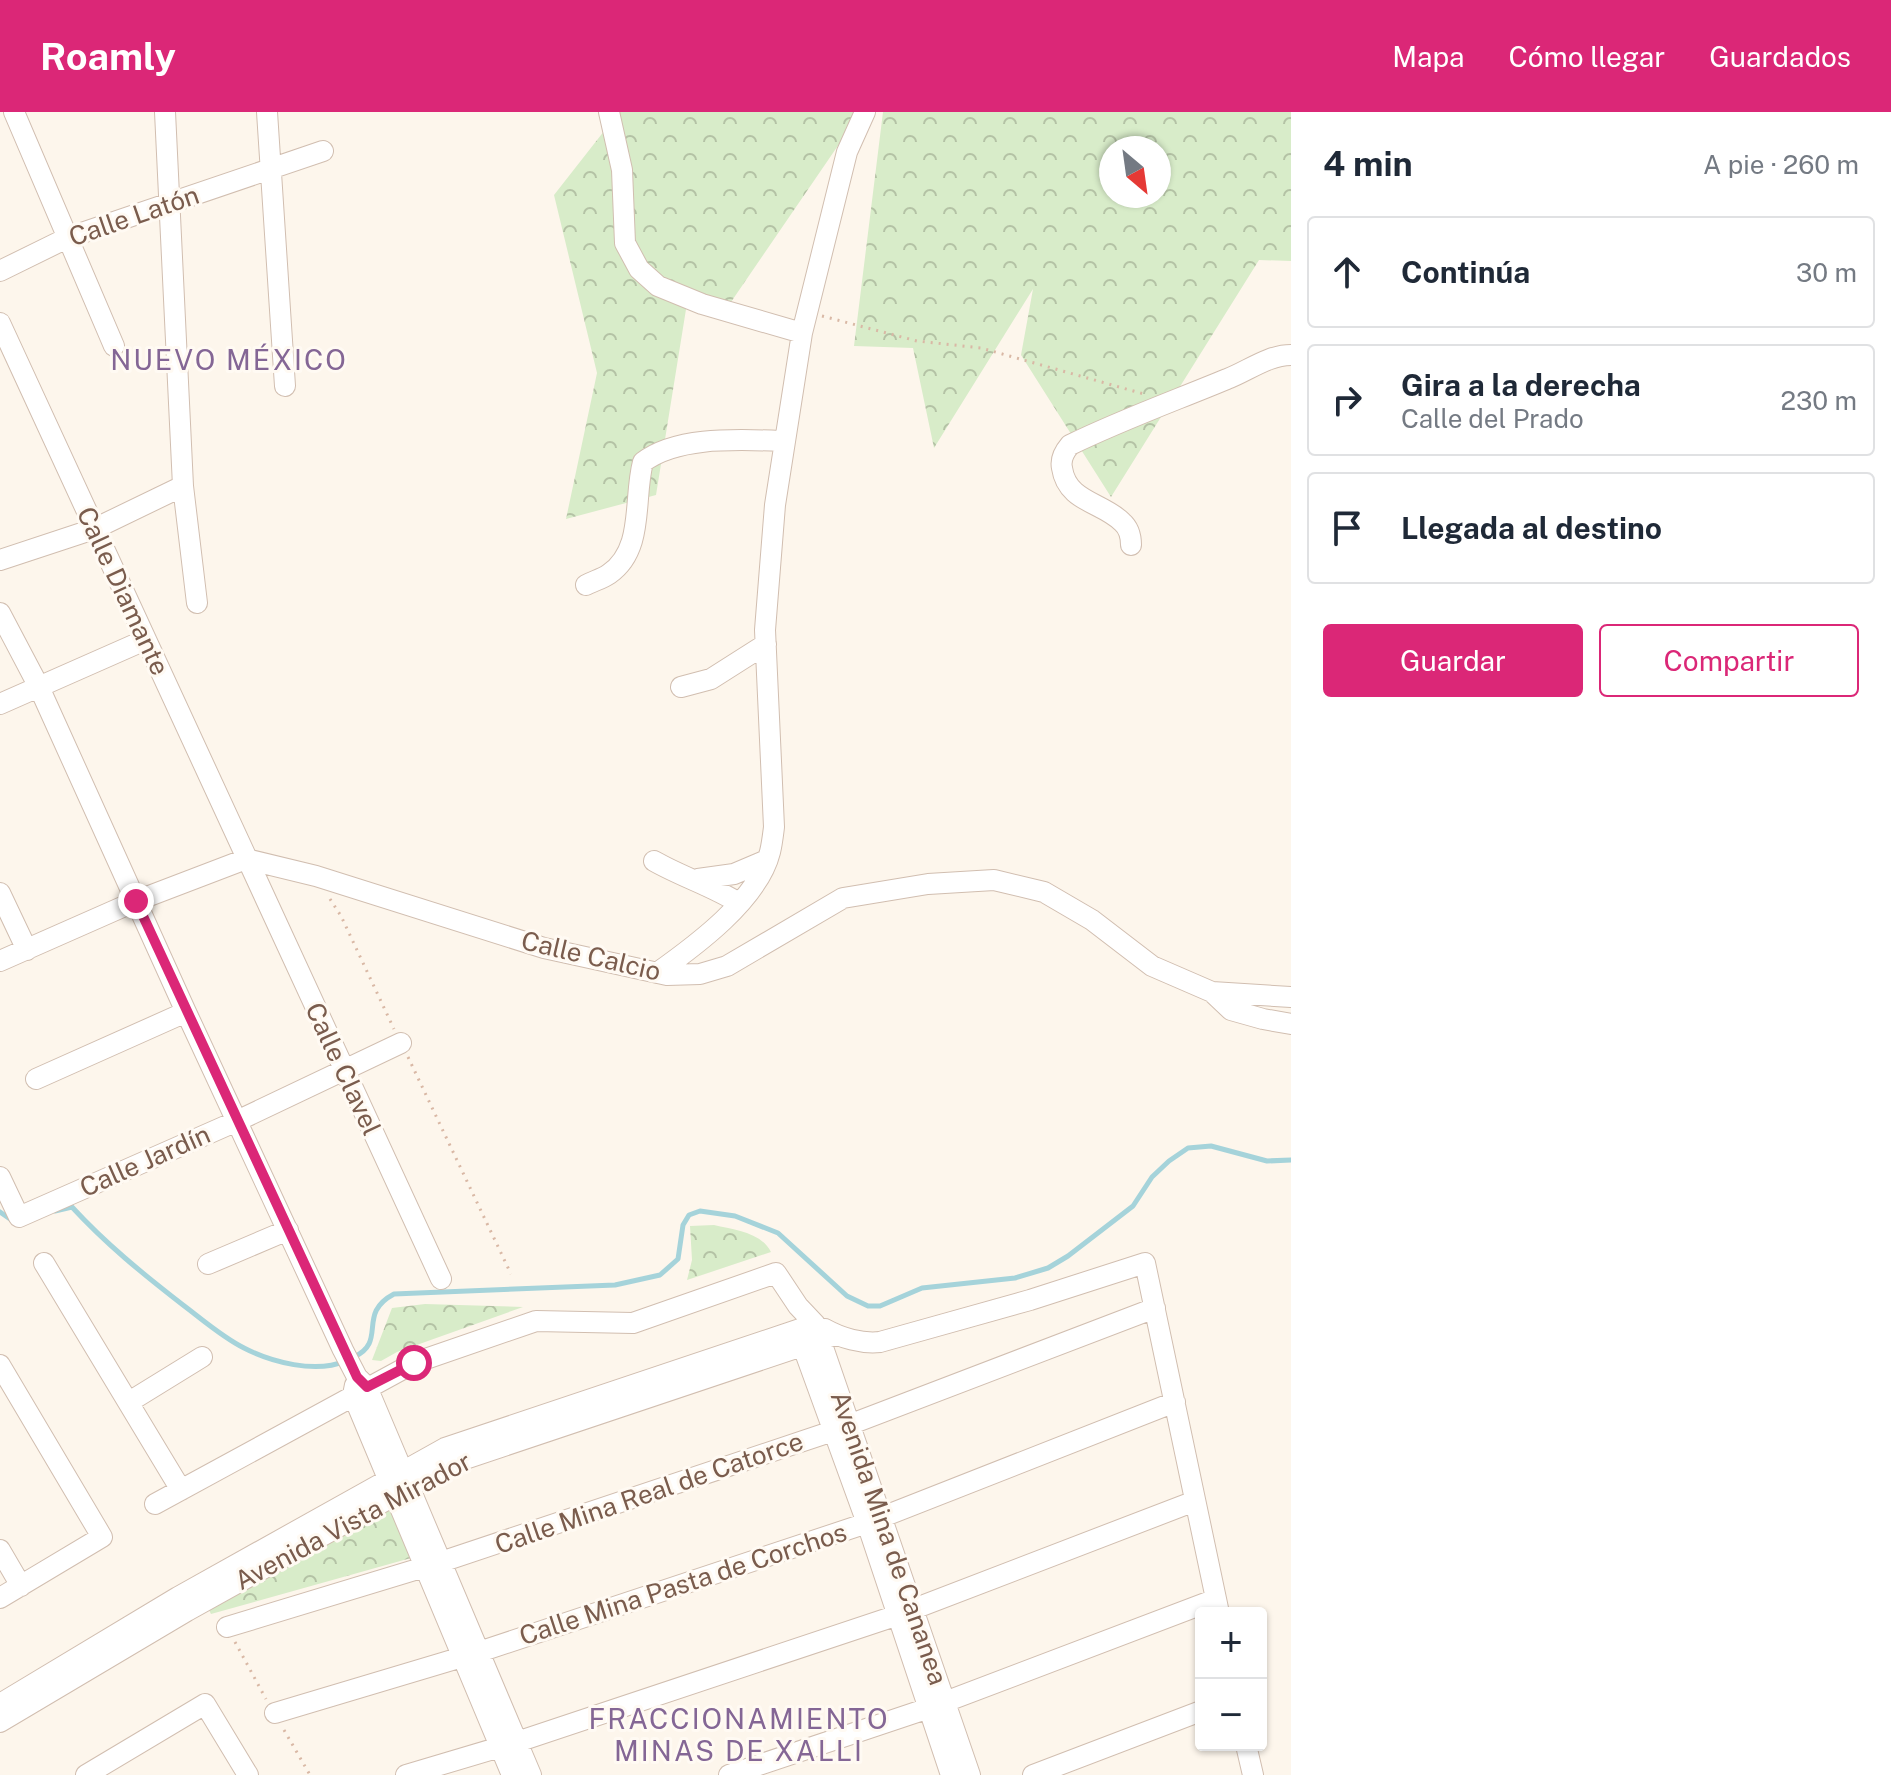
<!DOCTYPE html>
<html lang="es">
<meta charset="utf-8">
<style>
:root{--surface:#fff;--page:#f6f6f7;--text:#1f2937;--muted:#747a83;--line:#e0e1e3;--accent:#db2777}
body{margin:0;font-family:"Public Sans",sans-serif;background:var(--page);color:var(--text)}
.controls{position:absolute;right:24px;bottom:24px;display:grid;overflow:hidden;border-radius:8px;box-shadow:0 2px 6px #0004}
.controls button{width:72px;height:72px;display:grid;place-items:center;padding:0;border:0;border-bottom:2px solid var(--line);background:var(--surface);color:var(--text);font:40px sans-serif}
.compass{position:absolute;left:1099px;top:24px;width:72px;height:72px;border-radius:50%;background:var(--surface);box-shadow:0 2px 6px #0004;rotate:151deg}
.stop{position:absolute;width:24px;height:24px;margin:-18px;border:6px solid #db2777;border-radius:50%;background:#fff}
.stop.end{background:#db2777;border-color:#fff;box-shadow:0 2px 8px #0008}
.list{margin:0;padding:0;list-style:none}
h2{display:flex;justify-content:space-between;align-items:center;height:104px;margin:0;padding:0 32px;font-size:34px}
h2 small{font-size:26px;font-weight:400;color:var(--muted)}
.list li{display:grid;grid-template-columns:52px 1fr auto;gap:24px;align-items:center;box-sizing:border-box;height:112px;margin:0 16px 16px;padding:0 16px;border:2px solid var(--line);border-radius:8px}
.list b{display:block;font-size:30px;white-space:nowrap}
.list p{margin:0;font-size:26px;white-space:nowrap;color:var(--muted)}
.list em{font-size:26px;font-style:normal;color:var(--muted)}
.actions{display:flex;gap:16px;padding:24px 32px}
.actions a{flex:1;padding:18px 0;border:2px solid var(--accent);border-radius:8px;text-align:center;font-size:28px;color:var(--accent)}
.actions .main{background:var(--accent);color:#fff}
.icon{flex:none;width:44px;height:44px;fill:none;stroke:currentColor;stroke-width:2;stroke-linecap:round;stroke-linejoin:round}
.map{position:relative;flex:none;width:1291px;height:1663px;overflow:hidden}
header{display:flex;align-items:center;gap:48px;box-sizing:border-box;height:112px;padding:0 40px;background:var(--accent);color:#fff}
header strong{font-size:38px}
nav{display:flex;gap:44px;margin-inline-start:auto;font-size:28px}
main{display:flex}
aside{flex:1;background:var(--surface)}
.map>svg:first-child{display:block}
.park{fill:url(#park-crowns);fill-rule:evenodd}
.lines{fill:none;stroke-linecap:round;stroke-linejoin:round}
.stream{stroke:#a5d3da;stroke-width:5}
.minor-casing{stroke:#d1beb0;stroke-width:22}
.path{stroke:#d9b8a5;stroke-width:3;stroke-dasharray:2 6;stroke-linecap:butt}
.minor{stroke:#fff;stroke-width:20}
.route{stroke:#db2777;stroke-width:10}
.labels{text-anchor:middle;stroke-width:6;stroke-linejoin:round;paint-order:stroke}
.street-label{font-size:26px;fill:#7a5c4d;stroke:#fffaf3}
.neighbourhood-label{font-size:28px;letter-spacing:2px;fill:#846695;stroke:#fffaf3}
</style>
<header>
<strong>Roamly</strong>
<nav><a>Mapa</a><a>Cómo llegar</a><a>Guardados</a></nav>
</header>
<main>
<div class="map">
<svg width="1291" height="1663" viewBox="0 0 1291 1663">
<defs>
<pattern id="park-crowns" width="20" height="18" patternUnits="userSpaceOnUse" patternTransform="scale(2)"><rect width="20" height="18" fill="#d8ecc9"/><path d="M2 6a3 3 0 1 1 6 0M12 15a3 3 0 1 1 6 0" fill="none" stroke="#b4c2a5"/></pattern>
</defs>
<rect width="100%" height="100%" fill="#fdf6ec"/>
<path class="park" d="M619,0H861L731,190L688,185L656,383L566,407L597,261L554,83Z
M883,0H1291V149L1259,148L1111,385L1021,243L1033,177L934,336L913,236L854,234ZM1111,36H1159V84H1111Z
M714,1113C734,1118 761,1120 771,1140L687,1168L692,1148L690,1114Z
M425,1192L523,1195L397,1240L381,1249L372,1248L392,1196Z
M390,1398L411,1446L211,1502L209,1498Z"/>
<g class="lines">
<path class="stream" d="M55,1099L72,1095C106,1132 143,1162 183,1193C203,1208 222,1225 244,1236C271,1250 316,1262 345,1249
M0,1100L13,1109
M354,1245C388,1229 356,1202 394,1182L615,1173L660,1163L678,1147L683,1113L689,1103L700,1099L735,1104L778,1121L847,1184L868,1194H880L922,1176L1015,1166L1048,1156L1068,1144L1133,1094L1152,1065L1169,1049L1188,1036L1211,1034L1267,1049L1291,1048"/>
<g class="minor-casing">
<path id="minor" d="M14,0L114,234
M165,0L183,374L197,491
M267,0L285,274
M609,0L622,58L625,131L639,157L658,174L702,192L802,221
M0,159L67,126L323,39
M0,211L441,1167
M1131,433C1131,424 1129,416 1122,410C1102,390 1067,390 1062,356C1060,347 1064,340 1070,333C1121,308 1174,289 1227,267C1248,259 1268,243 1291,243
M0,448L94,417L183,374
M586,473C593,469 602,467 609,462C645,437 633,387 643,350C679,323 741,328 785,329
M0,501L39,575L186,900L343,1238L357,1265L367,1275L531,1663
M681,575L711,567L766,532
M0,592L145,528
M654,749C682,765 712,774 739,791
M698,767L734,762L767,748
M0,781L27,838
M0,849L136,789L246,747L316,764L544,836L667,863L700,862L727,854L843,786L928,772L994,768L1044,780L1092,808L1152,854L1212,880L1231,898L1263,907L1291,912
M657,861C695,834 758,788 770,740C772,732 773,723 774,715L765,518L775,393L802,221L847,40L865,0
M1212,880L1291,885
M36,967L186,900
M0,1065L19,1105L237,1009L401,931
M44,1151L181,1378
M208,1152L288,1118
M825,1217C841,1226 862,1232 880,1230L1030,1188L1145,1151L1219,1501
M798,1221L867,1411L951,1663
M0,1253L102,1425L0,1486
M355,1273L353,1283L512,1663
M129,1290L202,1245
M155,1392L414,1251L536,1209L633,1211L776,1161L798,1194L815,1212L970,1663
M0,1438L21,1474
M227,1515L441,1450L833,1319L1155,1196
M0,1592L178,1485L445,1336L815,1212
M275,1601L479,1540L867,1411L1175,1290
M0,1610L187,1499L453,1351L835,1223
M1246,1633L1253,1663
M86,1663L205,1592L248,1663
M406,1663L517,1630L898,1503L1195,1389
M729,1663L929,1596L1216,1487
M1033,1663L1201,1599"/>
</g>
<path class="path" d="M822,204L917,229L981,236L1144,282
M330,787L341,804L394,917
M408,945L511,1162
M235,1530L266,1587
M284,1618L310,1663"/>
<use href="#minor" class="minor"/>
</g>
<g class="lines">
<path class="route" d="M136,789L357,1265L367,1275L414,1251"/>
</g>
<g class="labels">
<g class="street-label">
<text transform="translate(134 104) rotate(-19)" y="9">Calle Latón</text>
<text transform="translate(123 479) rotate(65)" y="9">Calle Diamante</text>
<text transform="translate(591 844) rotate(13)" y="9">Calle Calcio</text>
<text transform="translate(343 957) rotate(65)" y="9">Calle Clavel</text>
<text transform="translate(145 1049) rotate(-24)" y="9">Calle Jardín</text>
<text transform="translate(649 1381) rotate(-19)" y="9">Calle Mina Real de Catorce</text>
<text transform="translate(353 1409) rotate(-28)" y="9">Avenida Vista Mirador</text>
<text transform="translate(889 1426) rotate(71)" y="9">Avenida Mina de Cananea</text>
<text transform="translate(683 1472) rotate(-18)" y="9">Calle Mina Pasta de Corchos</text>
</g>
<g class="neighbourhood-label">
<text x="229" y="258">NUEVO MÉXICO</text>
<text x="739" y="1617">FRACCIONAMIENTO<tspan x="739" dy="32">MINAS DE XALLI</tspan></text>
</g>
</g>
</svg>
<div class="controls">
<button>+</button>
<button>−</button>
</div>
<svg class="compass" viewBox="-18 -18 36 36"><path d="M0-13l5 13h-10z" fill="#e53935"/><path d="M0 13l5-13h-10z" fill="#747a83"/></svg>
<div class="stop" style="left:414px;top:1251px"></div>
<div class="stop end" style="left:136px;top:789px"></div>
</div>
<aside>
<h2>4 min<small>A pie · 260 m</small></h2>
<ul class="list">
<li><svg class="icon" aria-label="ahead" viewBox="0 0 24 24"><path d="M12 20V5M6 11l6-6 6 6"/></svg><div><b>Continúa</b></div><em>30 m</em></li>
<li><svg class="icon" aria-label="right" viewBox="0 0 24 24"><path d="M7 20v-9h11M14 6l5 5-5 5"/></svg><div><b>Gira a la derecha</b><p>Calle del Prado</p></div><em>230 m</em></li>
<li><svg class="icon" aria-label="arrive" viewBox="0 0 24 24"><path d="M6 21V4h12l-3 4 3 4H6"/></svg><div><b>Llegada al destino</b></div></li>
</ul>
<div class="actions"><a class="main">Guardar</a><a>Compartir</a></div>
</aside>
</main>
